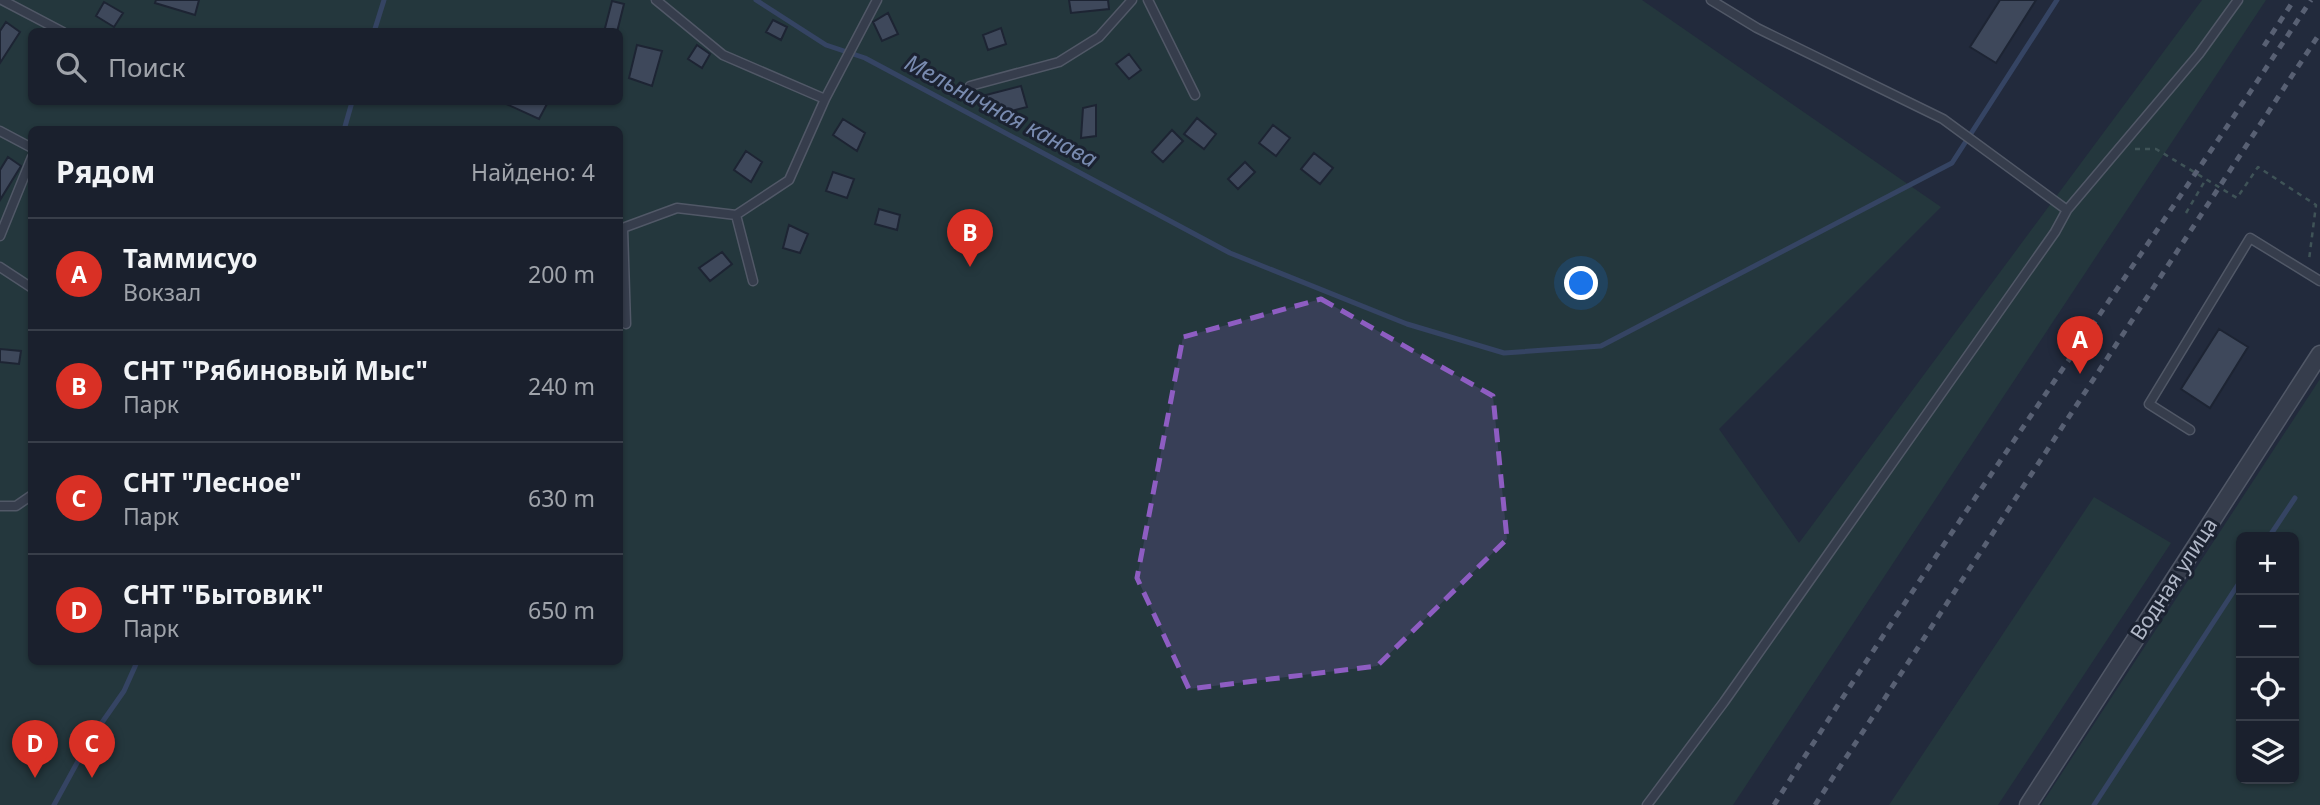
<!DOCTYPE html>
<html lang="ru">
<meta charset="utf-8">
<style>
:root{--surface:#1a202d;--page:#232835;--text:#f1f3f6;--muted:#9fa3aa;--line:#383e49;--accent:#d93025}
body{margin:0;font-family:"Noto Sans",sans-serif;background:var(--page);color:var(--text)}
.controls{position:absolute;right:21px;bottom:21px;display:grid;overflow:hidden;border-radius:10px;box-shadow:0 2px 5px #0004}
.controls button{width:63px;height:63px;display:grid;place-items:center;padding:0;border:0;border-bottom:2px solid var(--line);background:var(--surface);color:var(--text);font:35px sans-serif}
.you{position:absolute;left:1582px;top:284px;width:24px;height:24px;margin:-18px;border:5px solid #fff;border-radius:50%;background:#1a73e8;box-shadow:0 0 0 10px #1a73e833}
.badge{display:grid;place-items:center;width:46px;height:46px;border-radius:50%;background:var(--accent);color:#fff;font-size:23px;font-weight:700}
.pin{position:absolute;translate:-50% -58px;filter:drop-shadow(0 2px 4px #0008)}
.pin::after{content:'';position:absolute;top:37px;width:24px;height:21px;background:inherit;clip-path:polygon(0 0,100% 0,50% 100%)}
.list{margin:0;padding:0;list-style:none}
h2{display:flex;justify-content:space-between;align-items:center;height:91px;margin:0;padding:0 28px;font-size:30px}
h2 small{font-size:23px;font-weight:400;color:var(--muted)}
.list li{display:grid;grid-template-columns:46px 1fr auto;gap:21px;align-items:center;box-sizing:border-box;height:112px;padding:0 28px;border-top:2px solid var(--line)}
.list b{display:block;font-size:26px;white-space:nowrap}
.list p{margin:0;font-size:23px;white-space:nowrap;color:var(--muted)}
.list em{font-size:23px;font-style:normal;color:var(--muted)}
.icon{flex:none;width:38px;height:38px;fill:none;stroke:currentColor;stroke-width:2;stroke-linecap:round;stroke-linejoin:round}
.map{position:relative;flex:none;width:2320px;height:805px;overflow:hidden}
.search{position:absolute;background:var(--surface);box-shadow:0 2px 5px #0004;left:28px;top:28px;width:595px;height:77px;display:flex;align-items:center;gap:18px;box-sizing:border-box;padding:0 24px;border-radius:10px;color:var(--muted);font-size:26px}
.panel{position:absolute;background:var(--surface);box-shadow:0 2px 5px #0004;left:28px;top:126px;width:595px;height:539px;border-radius:10px}
.map>svg:first-child{display:block}
.green{fill:#24373d;fill-rule:evenodd}
.lines{fill:none;stroke-linecap:round;stroke-linejoin:round}
.stream{stroke:#354463;stroke-width:5}
.building{fill:#3e485b;stroke:#1d2433;stroke-width:2}
.lane-casing{stroke:#515867;stroke-width:11}
.street-casing{stroke:#515867;stroke-width:19}
.path{stroke:#3f5357;stroke-width:2.5;stroke-dasharray:5 5;stroke-linecap:butt}
.lane{stroke:#363d4c;stroke-width:8}
.street{stroke:#363d4c;stroke-width:16}
.rail{stroke:#586073;stroke-width:5;stroke-dasharray:7 7;stroke-linecap:butt}
.marked{fill:#8e5dc2;fill-opacity:0.2;stroke:#8e5dc2;stroke-width:5;stroke-dasharray:14 9;stroke-linejoin:round}
.labels{text-anchor:middle;stroke-width:6;stroke-linejoin:round;paint-order:stroke}
.street-label{font-size:21px;fill:#b1b8c8;stroke:#1b2231}
.water-label{font-size:23px;font-style:italic;fill:#798bb0;stroke:#1b2231}
</style>
<div class="map">
<svg width="2320" height="805" viewBox="0 0 2320 805">
<rect width="100%" height="100%" fill="#222a3c"/>
<path class="green" d="M0,0H1642L1941,207L1719,429L1799,543L2202,0H2266L1733,805H0ZM32,32H620V102H32ZM32,130H620V662H32Z
M2320,379V805H2041ZM2241,537H2294V779H2241Z
M2094,497L2171,543L1998,805H1889Z"/>
<g class="lines">
<path class="stream" d="M756,0L826,45L865,58L1230,253L1407,324L1504,353L1601,346L1952,163L2057,0
M374,32L384,0
M344,130L352,102
M2269,537L2295,498
M54,805L89,741L124,691L137,662
M2094,805L2241,580"/>
</g>
<path class="building" d="M156,0H199L195,15L155,3Z
M1069,0H1108L1109,9L1071,13Z
M2000,0H2036L1996,63L1970,47Z
M612,1L624,4L617,32H604Z
M104,2L123,13L114,27L96,16Z
M888,13L898,34L882,41L873,22Z
M773,20L787,27L781,40L766,32Z
M6,22L20,32L0,63V31Z
M1001,28L1006,44L988,50L983,35Z
M637,45L662,51L652,86L629,78Z
M697,45L710,54L702,68L688,59Z
M1129,54L1141,70L1129,79L1116,64Z
M1021,86L1027,107L992,116L986,95Z
M502,102H548L539,119Z
M1096,105V136L1081,138L1083,108Z
M1197,118L1216,134L1204,149L1184,134Z
M843,119L865,133L857,151L833,135Z
M1273,125L1290,138L1276,156L1259,143Z
M1172,130L1183,141L1163,162L1152,152Z
M746,151L762,162L751,182L734,170Z
M1314,153L1333,168L1320,184L1301,169Z
M8,157L21,166L0,200V170Z
M1245,162L1255,172L1238,189L1228,179Z
M833,172L854,179L847,198L826,191Z
M879,209L900,215L897,230L875,224Z
M789,225L808,234L800,253L783,248Z
M722,252L732,264L710,281L699,268Z
M2219,329L2248,347L2210,408L2181,389Z
M0,349L21,351L19,364L0,362Z"/>
<g class="lines">
<g class="lane-casing">
<path id="lane" d="M2,0L63,32
M656,0L723,55L825,99
M1148,0L1195,95
M1711,0L1757,28L1943,119L2067,210
M970,86L1059,62L1099,37L1132,0
M0,131L32,148
M736,215L753,281
M623,228L626,324
M620,229L677,208L736,215L789,180L825,99L877,0
M0,236L32,157
M0,267L32,288
M2190,430L2149,404L2250,238L2320,281
M0,506H16L32,495
M1647,805L1724,702L2055,232L2067,210L2199,54L2238,0"/>
</g>
<g class="street-casing">
<path id="street" d="M2028,805L2320,354"/>
</g>
<path class="path" d="M2135,149H2156L2237,198L2258,167L2316,205L2309,260
M2186,213L2206,179"/>
<use href="#lane" class="lane"/>
<use href="#street" class="street"/>
<path class="rail" d="M2264,46L2294,0
M1774,805C1946,532 2134,270 2311,0
M1815,805L2320,33"/>
</g>
<path class="marked" d="M1321,299L1493,396L1507,539L1377,666L1189,689L1137,578L1183,337Z"/>
<g class="labels">
<g class="street-label">
<text transform="translate(2174 579) rotate(-57)" y="7">Водная улица</text>
</g>
<g class="water-label">
<text transform="translate(1001 111) rotate(28)" y="8">Мельничная канава</text>
</g>
</g>
</svg>
<div class="controls">
<button>+</button>
<button>−</button>
<button><svg class="icon" aria-label="locate" viewBox="0 0 24 24"><circle cx="12" cy="12" r="6"/><path d="M12 2v4M12 18v4M2 12h4M18 12h4"/></svg></button>
<button><svg class="icon" aria-label="layers" viewBox="0 0 24 24"><path d="M12 4l9 5-9 5-9-5zM3 14l9 5 9-5"/></svg></button>
</div>
<div class="you"></div>
<div class="pin badge" style="left:2080px;top:374px">A</div>
<div class="pin badge" style="left:970px;top:267px">B</div>
<div class="pin badge" style="left:92px;top:778px">C</div>
<div class="pin badge" style="left:35px;top:778px">D</div>
<div class="search"><svg class="icon" aria-label="search" viewBox="0 0 24 24"><circle cx="10" cy="10" r="6"/><path d="M15 15l6 6"/></svg>Поиск</div>
<section class="panel">
<h2>Рядом<small>Найдено: 4</small></h2>
<ul class="list">
<li><span class="badge">A</span><div><b>Таммисуо</b><p>Вокзал</p></div><em>200 m</em></li>
<li><span class="badge">B</span><div><b>СНТ &quot;Рябиновый Мыс&quot;</b><p>Парк</p></div><em>240 m</em></li>
<li><span class="badge">C</span><div><b>СНТ &quot;Лесное&quot;</b><p>Парк</p></div><em>630 m</em></li>
<li><span class="badge">D</span><div><b>СНТ &quot;Бытовик&quot;</b><p>Парк</p></div><em>650 m</em></li>
</ul>
</section>
</div>
